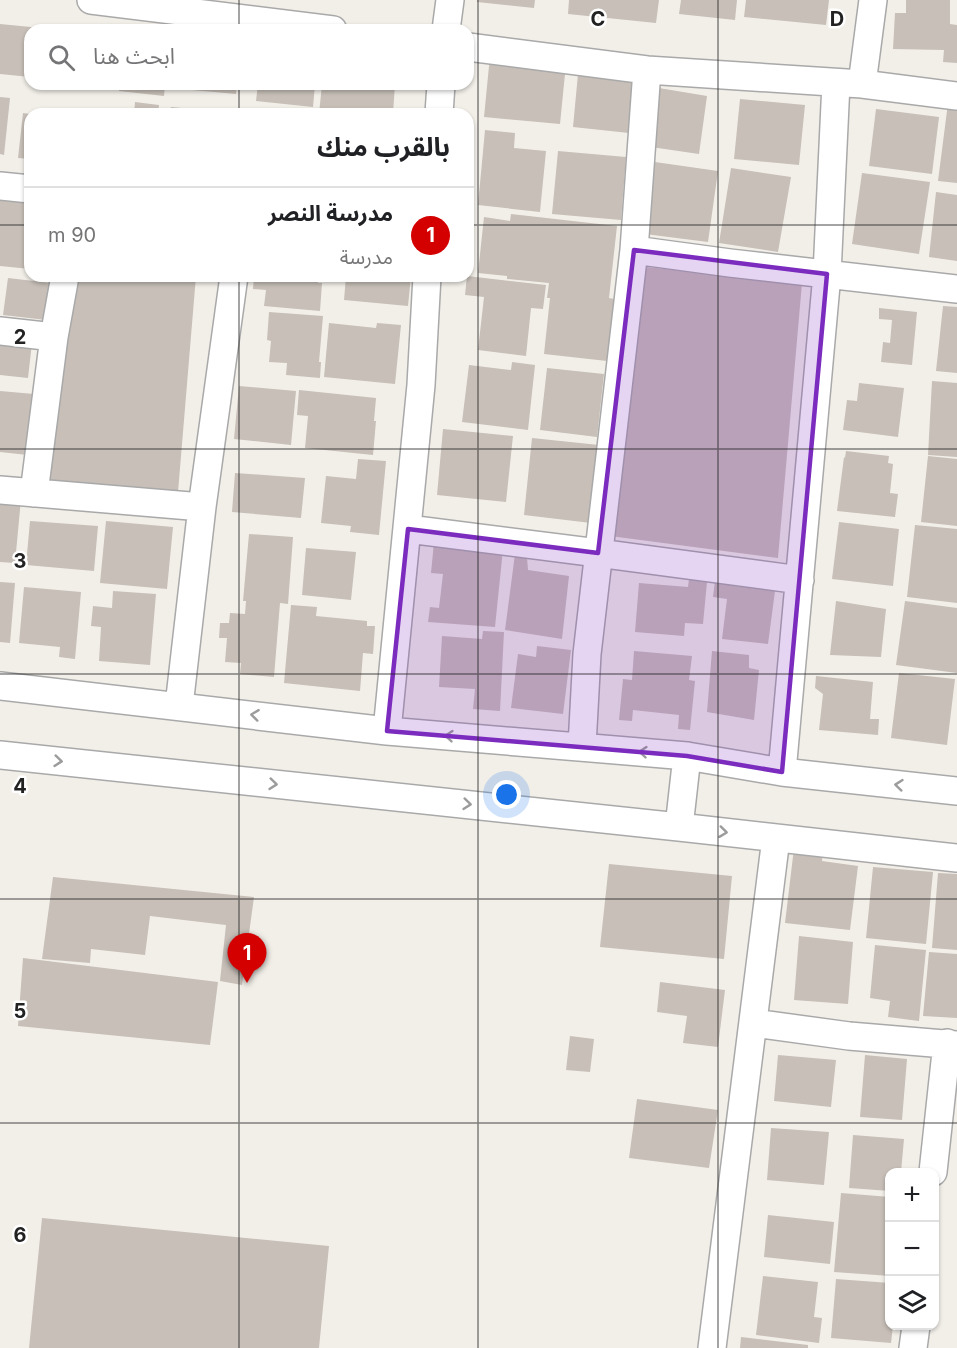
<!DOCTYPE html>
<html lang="ar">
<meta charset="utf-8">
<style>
:root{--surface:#fff;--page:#f2f2f2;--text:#202124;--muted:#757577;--line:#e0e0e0;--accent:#d40000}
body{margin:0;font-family:Inter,"Noto Sans Arabic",sans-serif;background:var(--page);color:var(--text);direction:rtl}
.controls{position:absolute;right:18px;bottom:18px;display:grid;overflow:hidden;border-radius:12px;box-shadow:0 2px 4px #0004}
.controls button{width:54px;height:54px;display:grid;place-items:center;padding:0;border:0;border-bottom:2px solid var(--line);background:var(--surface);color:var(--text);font:30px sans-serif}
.you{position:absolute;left:507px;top:795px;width:21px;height:21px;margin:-15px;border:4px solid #fff;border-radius:50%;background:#1a73e8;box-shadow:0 0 0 9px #1a73e833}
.badge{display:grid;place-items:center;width:39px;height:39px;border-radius:50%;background:var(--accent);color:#fff;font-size:20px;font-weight:700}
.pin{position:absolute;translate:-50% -50px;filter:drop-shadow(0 2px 3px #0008)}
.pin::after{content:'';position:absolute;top:32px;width:21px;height:18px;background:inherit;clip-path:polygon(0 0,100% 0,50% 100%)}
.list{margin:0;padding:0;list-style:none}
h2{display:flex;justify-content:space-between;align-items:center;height:78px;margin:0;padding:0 24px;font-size:26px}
h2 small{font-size:20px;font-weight:400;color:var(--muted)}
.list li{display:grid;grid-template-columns:39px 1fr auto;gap:18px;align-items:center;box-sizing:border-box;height:96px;padding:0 24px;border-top:2px solid var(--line)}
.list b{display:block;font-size:22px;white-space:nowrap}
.list p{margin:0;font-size:20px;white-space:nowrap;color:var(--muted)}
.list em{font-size:20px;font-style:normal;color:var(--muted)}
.icon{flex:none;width:33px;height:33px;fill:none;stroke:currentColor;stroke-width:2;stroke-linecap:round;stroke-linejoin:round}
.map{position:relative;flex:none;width:957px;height:1348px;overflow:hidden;direction:ltr}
.search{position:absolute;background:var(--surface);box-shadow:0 2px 4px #0004;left:24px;top:24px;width:450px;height:66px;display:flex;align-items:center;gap:15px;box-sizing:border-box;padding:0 21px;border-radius:18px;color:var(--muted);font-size:22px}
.panel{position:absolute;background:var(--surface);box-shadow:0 2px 4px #0004;left:24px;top:108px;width:450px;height:174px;border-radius:18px;direction:rtl}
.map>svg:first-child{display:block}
.building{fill:#c7bfb8}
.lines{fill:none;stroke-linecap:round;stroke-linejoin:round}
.minor-casing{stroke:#a9a9a9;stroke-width:30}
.minor{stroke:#fff;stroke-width:27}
.oneway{stroke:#9c9c9c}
.marked{fill:#7b2cbf;fill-opacity:0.2;stroke:#7b2cbf;stroke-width:4.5;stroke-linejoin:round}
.grid{fill:none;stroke:#222;stroke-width:1.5;stroke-opacity:0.55}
.grid-label{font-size:20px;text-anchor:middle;font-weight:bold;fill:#222;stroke:#fff;stroke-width:5;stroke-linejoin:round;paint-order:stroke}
</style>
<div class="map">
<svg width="957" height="1348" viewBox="0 0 957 1348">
<rect width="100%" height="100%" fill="#f2efe9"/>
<path class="building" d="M477,0H535L534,8L477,2Z
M569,0H659L656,23L568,14Z
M681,0H737L735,20L679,14Z
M746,0H829L826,25L744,17Z
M906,0H950V24L957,25V63L943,62L944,50L893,49L895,13H906Z
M0,24L41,28V30H30V77L0,74Z
M490,56L566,64L560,124L484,117Z
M578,74L634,80L629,133L573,127Z
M120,84H165L164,96L119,91Z
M171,84H237L236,94L170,88Z
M258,84H315L313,107L256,101Z
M322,84H395L393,114H319Z
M653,87L707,96L699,154L644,146Z
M0,97L10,98L4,155L0,154Z
M740,99L805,105L799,165L734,159Z
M135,102L159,105L158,114H134Z
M948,103L957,104V183L938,181Z
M171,107L227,112V114H170Z
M876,109L939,117L932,174L869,166Z
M23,113L30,114V159L18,158Z
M485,130L515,133L514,148L546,151L540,212L478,205Z
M558,151L626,157L621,220L552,214Z
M655,162L718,171L708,242L645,234Z
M731,168L791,177L778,252L719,243Z
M862,173L930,182L919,254L852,244Z
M936,192L957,195V261L929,257Z
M0,200L30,203V269L0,266Z
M511,214L617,226L609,298L614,299L607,361L544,354L550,298H547L549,283L507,279V276L478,273L484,217L510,221Z
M636,266L802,283L778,558L610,536Z
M65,276H196L178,492L45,480Z
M254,276H319L318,283H322L320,311L264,306L266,290L253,289Z
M346,276H411L408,306L344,300Z
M467,276L546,285L543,309L531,308L526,356L478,350L484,297L465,295Z
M8,278L51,283L46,320L3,315Z
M943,306L957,307V373L936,371Z
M879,308L917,312L912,365L881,362L883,342L890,343L892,320L879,319Z
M269,312L323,316L319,362H321L320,378L286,375L287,363L269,362L271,341L267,340Z
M329,323L376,328L377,323L401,325L395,384L324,377Z
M0,340L32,343L28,378L0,375Z
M512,362L535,365L528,430L462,422L469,365L511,370Z
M547,368L604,374L597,437L540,430Z
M932,381L957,383V457L928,455Z
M859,383L904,388L898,437L843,430L847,400L857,401Z
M239,386L296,391L291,445L234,439Z
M299,390L376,398L374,421H376L373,455L305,448L308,416L297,415Z
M0,391L34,394L28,455L0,452Z
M443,429L513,436L506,502L437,495Z
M532,438L599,445L591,523L524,515Z
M846,451L889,456L888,463L893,464L890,493L898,494L895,517L837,511L844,457L845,458Z
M928,456L957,459V526L921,522Z
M358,459L386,461L379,535L350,532L351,526L321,523L326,476L356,479Z
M235,473L305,478L301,518L232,512Z
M0,497L21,499L15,563L0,562Z
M30,521L98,526L94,571L26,565Z
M106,521L173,527L167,589L100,583Z
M839,522L899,529L893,586L832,579Z
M915,525L957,529V603L907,597Z
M249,534L293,537L288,604L280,603L274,677L240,674L241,663L225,662L227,638H219L220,623H229L230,613L245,614L246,601H243Z
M434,542L503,549L495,627L428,622L430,607L439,608L443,574L431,573Z
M306,548L356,552L351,600L302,595Z
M515,554L527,557L528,570L569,576L562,639L505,630Z
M716,573L735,576L734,586L775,591L768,644L722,639L727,599L713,597Z
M689,579L707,582L703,624L685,623L684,636L635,632L639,583L688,587Z
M0,582L15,583L10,643L0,642Z
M24,587L81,592L75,659L59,657L60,647L19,643Z
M113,591L156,594L150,665L99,661L101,627L91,626L93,606L112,608Z
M836,601L886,609L881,657L830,655Z
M905,601L957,608V673L896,665Z
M291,605L317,607L316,616L367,621V626H375L373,654L363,653L360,691L284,683Z
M483,631L504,632L500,711L473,709L475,689L439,687L442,636L482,639Z
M537,646L571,650L563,714L511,708L518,654L536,657Z
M634,651L692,656L689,680L695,681L690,730L678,729L679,715L633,710L632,721L619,720L623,679L632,680Z
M712,651L749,655V668L759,670L754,720L707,712Z
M899,673L955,679L947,745L891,738Z
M816,676L873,682L870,719H879L878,735L819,730L823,694L815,688Z
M794,848L823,850L822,861L858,866L850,930L785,923Z
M609,864L732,876L724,959L600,947Z
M873,867L933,872L926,944L866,938Z
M938,873L957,874V950L932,948Z
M53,877L254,897L242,985L220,981L226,925L150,916L145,955L91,949L90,963L42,959Z
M799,936L853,942L848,1004L794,1000Z
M875,945L926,950L919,1021L888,1017L890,1001L870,998Z
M929,952L957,954V1018L923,1016Z
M23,958L218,982L210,1045L18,1026Z
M660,982L725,990L718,1047L683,1043L687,1016L657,1012Z
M570,1036L594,1039L590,1072L566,1070Z
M778,1055L836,1060L831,1107L774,1101Z
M865,1055L907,1059L902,1120L860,1117Z
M637,1099L718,1110L709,1168L629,1158Z
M771,1128L829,1132L824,1185L767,1180Z
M853,1135L904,1139L901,1172H890V1191L849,1188Z
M841,1193L890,1197V1276L834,1272Z
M768,1215L834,1222L830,1264L764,1257Z
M42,1218L329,1246L319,1348H29Z
M763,1276L818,1282L814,1317L822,1318L819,1343L756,1335Z
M836,1279L890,1283V1326H893L891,1343L831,1338Z
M741,1337L808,1345V1348H740Z"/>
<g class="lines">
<g class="minor-casing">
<path id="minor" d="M91,0L333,30
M446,30L450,0
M468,47L647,70L862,84L957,96
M862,84L873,0
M439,114L441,84
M0,186L30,189
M634,250L730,263L957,289
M0,331L54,337
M0,490L202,507
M34,493L54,337L65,276
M408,529L598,553L800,580
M0,686L387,731L687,756L782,772L957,791
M179,706L202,507L234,276
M387,731L421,385L427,276
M582,746L587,654L634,250L647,70
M0,755L679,827L957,858
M782,772L827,274L836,83
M679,827L687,756
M754,1023L849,1036L957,1045
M933,1172L947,1043
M712,1348L776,838
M913,1348L916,1326"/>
</g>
<use href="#minor" class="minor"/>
</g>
<defs><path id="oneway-chevron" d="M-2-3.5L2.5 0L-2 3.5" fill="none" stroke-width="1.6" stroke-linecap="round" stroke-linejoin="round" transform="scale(1.5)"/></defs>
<g class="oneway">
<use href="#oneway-chevron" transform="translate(255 715) rotate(-173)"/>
<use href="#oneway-chevron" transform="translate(449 736) rotate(-175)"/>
<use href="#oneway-chevron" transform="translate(643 752) rotate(-175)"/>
<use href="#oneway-chevron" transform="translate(58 761) rotate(6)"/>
<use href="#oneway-chevron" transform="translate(273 784) rotate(6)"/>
<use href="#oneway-chevron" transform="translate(899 785) rotate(-174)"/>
<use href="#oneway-chevron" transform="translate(467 804) rotate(6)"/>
<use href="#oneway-chevron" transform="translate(723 832) rotate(7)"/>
</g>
<path class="marked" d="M634,250L827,274L782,772L687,756L387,731L408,529L598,553Z"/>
<path class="grid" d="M239,0V30M478,0V1348M718,0V1348M239,84V114M0,225H30M468,225H957M239,276V1348M0,449H957M0,674H957M0,899H957M0,1123H957"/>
<g class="grid-label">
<text x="598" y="26">C</text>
<text x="837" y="26">D</text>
<text x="20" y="344">2</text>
<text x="20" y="568">3</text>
<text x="20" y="793">4</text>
<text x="20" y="1018">5</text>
<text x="20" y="1242">6</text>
</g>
</svg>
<div class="controls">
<button>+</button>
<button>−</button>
<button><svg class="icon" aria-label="layers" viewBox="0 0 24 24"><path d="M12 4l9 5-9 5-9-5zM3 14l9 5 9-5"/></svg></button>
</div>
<div class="you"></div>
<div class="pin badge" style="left:247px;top:983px">1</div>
<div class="search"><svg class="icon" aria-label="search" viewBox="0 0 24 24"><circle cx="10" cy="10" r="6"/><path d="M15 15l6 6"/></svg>ابحث هنا</div>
<section class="panel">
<h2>بالقرب منك<small></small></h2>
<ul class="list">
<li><span class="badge">1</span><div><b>مدرسة النصر</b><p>مدرسة</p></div><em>90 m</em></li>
</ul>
</section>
</div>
